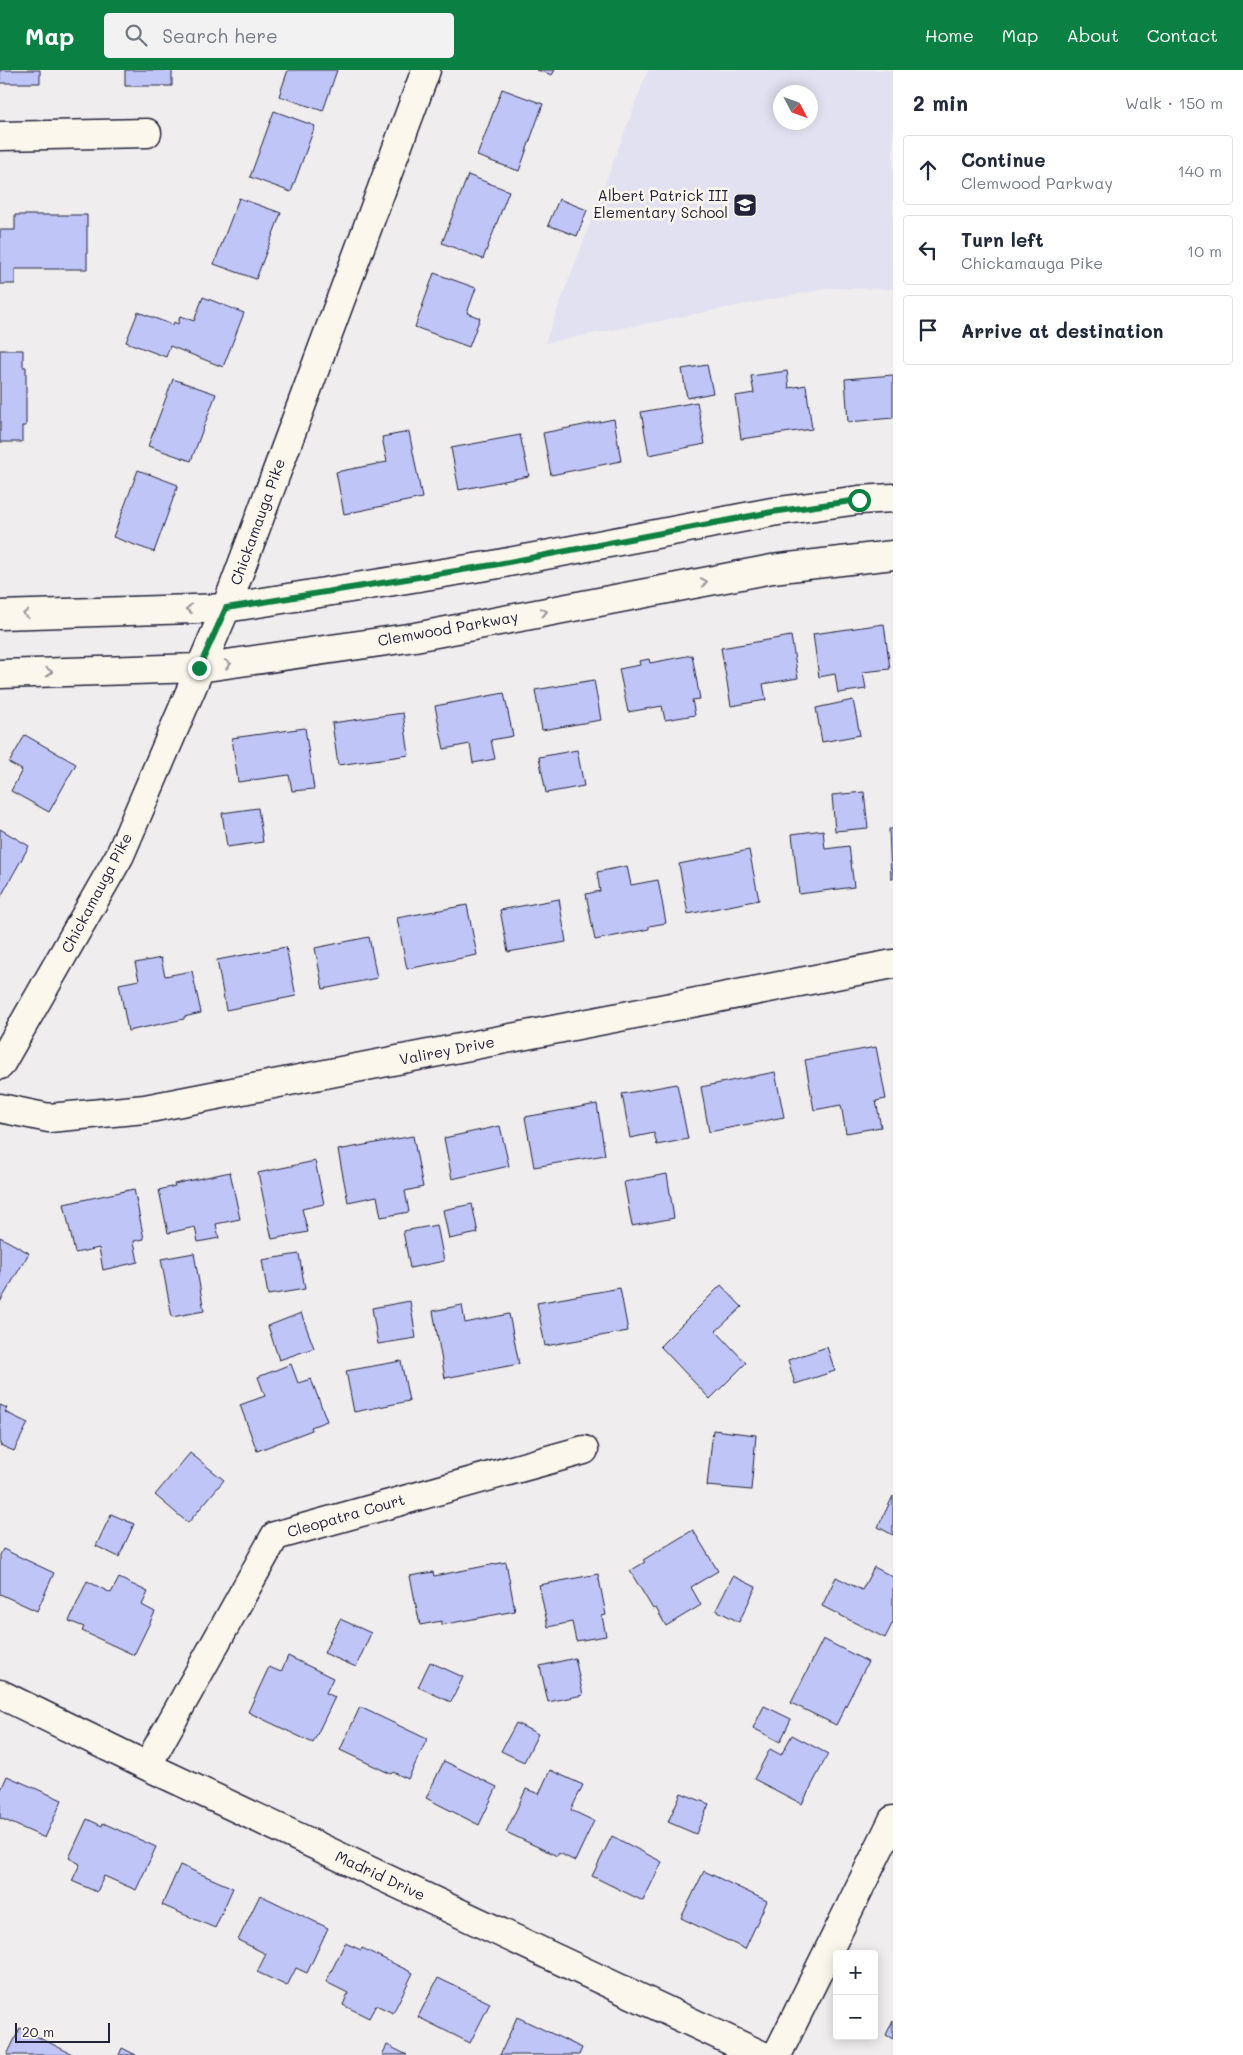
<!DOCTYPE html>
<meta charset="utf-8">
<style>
:root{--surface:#fff;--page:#f2f2f3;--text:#1f2937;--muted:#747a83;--line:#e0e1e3;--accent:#0b8043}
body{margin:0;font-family:Mali,sans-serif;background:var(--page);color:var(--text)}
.controls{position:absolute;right:15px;bottom:15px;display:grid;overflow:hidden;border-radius:5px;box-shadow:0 2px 12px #0003}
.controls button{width:45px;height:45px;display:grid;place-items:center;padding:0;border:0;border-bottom:1px solid var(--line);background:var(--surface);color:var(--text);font:25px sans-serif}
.compass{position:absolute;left:773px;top:15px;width:45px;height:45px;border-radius:50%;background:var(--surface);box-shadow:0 2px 12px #0003;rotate:131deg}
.scale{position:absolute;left:15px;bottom:12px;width:95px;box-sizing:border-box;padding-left:5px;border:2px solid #22223b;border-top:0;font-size:14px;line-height:18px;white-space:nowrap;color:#22223b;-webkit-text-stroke:4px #fbf7ec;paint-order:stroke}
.stop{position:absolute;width:15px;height:15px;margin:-11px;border:4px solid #0b8043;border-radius:50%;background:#fff}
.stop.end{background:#0b8043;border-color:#fff;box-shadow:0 1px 5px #0008}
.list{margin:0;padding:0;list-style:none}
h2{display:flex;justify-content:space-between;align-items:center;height:65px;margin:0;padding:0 20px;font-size:21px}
h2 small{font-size:16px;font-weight:400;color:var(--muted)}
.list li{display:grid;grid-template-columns:32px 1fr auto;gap:15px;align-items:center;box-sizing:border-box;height:70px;margin:0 10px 10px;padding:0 10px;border:1px solid var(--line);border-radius:5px}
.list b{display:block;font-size:19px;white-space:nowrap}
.list p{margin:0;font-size:16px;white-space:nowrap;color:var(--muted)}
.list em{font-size:16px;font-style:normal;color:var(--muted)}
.icon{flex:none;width:28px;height:28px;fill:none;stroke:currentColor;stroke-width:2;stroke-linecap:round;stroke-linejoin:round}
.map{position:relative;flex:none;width:893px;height:1985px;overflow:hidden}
header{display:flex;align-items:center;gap:30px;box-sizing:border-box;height:70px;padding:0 25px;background:var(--accent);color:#fff}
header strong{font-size:24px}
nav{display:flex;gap:28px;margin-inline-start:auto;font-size:18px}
.search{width:350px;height:45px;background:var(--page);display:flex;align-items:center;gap:12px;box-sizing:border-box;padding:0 18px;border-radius:5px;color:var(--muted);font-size:19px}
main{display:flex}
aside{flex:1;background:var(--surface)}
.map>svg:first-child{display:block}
.built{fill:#e1e1f1;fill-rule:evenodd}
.building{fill:#bfc5f7;stroke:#22223b}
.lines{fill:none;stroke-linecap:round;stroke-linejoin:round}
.minor-casing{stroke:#22223b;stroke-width:31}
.minor{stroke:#fbf7ec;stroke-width:28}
.oneway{stroke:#99979c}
.route{stroke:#0b8043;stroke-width:6}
.labels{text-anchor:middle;stroke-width:5;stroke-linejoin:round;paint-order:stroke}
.poi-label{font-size:15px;fill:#22223b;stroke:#fbf7ec;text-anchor:end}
.street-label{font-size:15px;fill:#22223b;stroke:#fbf7ec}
</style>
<header>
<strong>Map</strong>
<div class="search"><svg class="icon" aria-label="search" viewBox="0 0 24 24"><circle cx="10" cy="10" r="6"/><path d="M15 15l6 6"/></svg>Search here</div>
<nav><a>Home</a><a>Map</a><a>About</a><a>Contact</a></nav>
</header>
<main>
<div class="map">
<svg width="893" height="1985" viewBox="0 0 893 1985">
<rect width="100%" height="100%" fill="#efedee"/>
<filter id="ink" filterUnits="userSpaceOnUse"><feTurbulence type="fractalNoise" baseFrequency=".02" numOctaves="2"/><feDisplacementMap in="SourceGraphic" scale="10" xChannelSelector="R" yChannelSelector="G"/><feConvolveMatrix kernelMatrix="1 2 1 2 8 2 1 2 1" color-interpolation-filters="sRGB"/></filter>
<g filter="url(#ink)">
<path class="built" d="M648,0H893V219L830,218L545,273ZM780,22H810V52H780Z"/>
<path class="building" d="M0,0H40V13H0Z
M125,0H172V16H125Z
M288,0H337L323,41L279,26Z
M537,0H555L552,5Z
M502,19L543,34L519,101L477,86Z
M274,41L315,56L291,122L250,107Z
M468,105L509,121L483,189L442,173Z
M239,128L281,143L256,209L214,194Z
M559,129L587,140L577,166L548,155Z
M15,145H87V199H15V214H0V160H15Z
M434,203L476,218L467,243L480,248L469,277L415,257Z
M203,227L244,243L223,297L170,276L166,287L126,272L138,242L173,255L174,252L178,254L180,246L194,251Z
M0,280H23V297H26V356H22V372H0Z
M707,295L713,323L687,328L682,299Z
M787,301L789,318L806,315L812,359L741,369L735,326L754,323L751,306Z
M893,305V348L848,352L845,309Z
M173,309L216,324L191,391L148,376Z
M697,332L705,374L649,385L641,342Z
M614,349L621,391L551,405L543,363Z
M409,362L422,428L344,444L336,402L387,392L382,367Z
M520,365L529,406L459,420L451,378Z
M138,400L178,415L154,482L113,467Z
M884,554L890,599L863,602L866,619L838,623L835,604L819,607L813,564Z
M791,566L798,608L763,614L766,630L731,636L721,578Z
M692,585L700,629L692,630L695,645L665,650L662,636L628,642L619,599L640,595L639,591L649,589L650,593Z
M594,610L601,650L542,660L535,620Z
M504,623L513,666L491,670L495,689L473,693L470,674L444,679L435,636Z
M853,630L860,665L822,672L816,638Z
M403,643L409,685L338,695L332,653Z
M305,658L314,719L292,721L289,705L238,712L232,668Z
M25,665L76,694L49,742L11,721L22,700L9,693Z
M577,680L584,716L546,723L539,687Z
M864,722L868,758L835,761L832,725Z
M258,738L263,772L227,777L222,743Z
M0,759L29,776L0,828Z
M889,759H893V809H891Z
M823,760L825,779L849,776L854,817L799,824L792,764Z
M749,780L759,830L688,844L679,794Z
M627,796L631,815L658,810L666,853L649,856V859L595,870L586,824L600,821L597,802Z
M559,829L566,872L508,882L500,840Z
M467,835L477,885L407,899L397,848Z
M369,867L377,908L323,919L315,878Z
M286,877L296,926L226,940L217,890Z
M161,888L165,906L192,901L201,943L184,947V949L128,961L119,914L139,910L135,893Z
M876,977L886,1029L876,1031L881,1057L846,1063L841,1035L814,1040L805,990Z
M775,1002L784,1047L709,1062L701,1017Z
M677,1014L688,1069L657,1075L654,1063L630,1068L622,1024Z
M597,1034L605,1085L534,1097L525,1047Z
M500,1056L509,1096L452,1109L444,1068Z
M413,1066L423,1117L405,1121L409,1142L381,1147L377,1126L348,1132L338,1080Z
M315,1091L324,1134L302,1139L308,1162L272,1169L258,1103Z
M230,1102L240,1149L216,1154L219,1168L198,1172L195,1157L168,1163L159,1120L175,1116L174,1114Z
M667,1104L674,1148L632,1156L624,1112Z
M134,1119L144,1169L134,1171L138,1192L103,1200L99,1178L75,1183L64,1134Z
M472,1134L478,1163L449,1169L443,1140Z
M437,1155L444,1191L410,1198L403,1161Z
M0,1167L29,1183L0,1232Z
M194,1183L204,1241L172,1247L161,1189Z
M299,1184L305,1219L268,1225L262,1190Z
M721,1215L742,1237L716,1261L746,1293L710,1329L660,1276Z
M620,1218L628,1261L545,1276L537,1233Z
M410,1231L416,1268L378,1274L372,1238Z
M462,1235L465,1253L509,1244L519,1294L445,1308L433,1241Z
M301,1243L314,1278L279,1290L268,1256Z
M827,1277L835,1301L795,1314L788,1290Z
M401,1291L409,1331L354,1342L346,1301Z
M291,1294L298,1313L311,1309L327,1351L311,1357L312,1360L257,1381L240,1335L265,1326L258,1307Z
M0,1335L7,1338L5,1342L28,1353L14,1381L0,1375Z
M713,1360L756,1365L751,1420L707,1416Z
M190,1383L224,1410L188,1453L155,1425Z
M893,1426V1465L878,1457Z
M111,1444L134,1454L119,1487L96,1476Z
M693,1460L718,1501L691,1517L701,1535L666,1556L656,1538L653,1539L630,1501L645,1492L643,1490Z
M3,1479L54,1503L37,1541L0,1524V1485Z
M506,1492L515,1541L441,1555V1551L420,1555L410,1506L433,1502L434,1506Z
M874,1497L893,1507V1552L885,1568L822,1536L836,1507L862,1520Z
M598,1504L606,1545L602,1546L606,1566L576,1571L572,1552L548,1557L539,1515Z
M733,1506L756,1517L739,1552L716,1540Z
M119,1508L148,1522L142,1535L155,1542L134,1585L82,1561L84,1557L69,1551L87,1511L111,1523Z
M340,1549L371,1563L356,1597L324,1583Z
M823,1569L868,1592L836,1655L791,1633Z
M288,1586L333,1608L326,1623L335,1627L313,1673L248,1642L269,1597L281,1602Z
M575,1588L583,1625L548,1632L540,1596Z
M430,1592L463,1607L451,1632L418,1617Z
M764,1636L791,1649L780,1672L753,1658Z
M360,1637L427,1669L408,1709L393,1702L391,1704L340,1680Z
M516,1653L538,1664L524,1692L501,1681Z
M792,1665L828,1684L802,1734L754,1709L770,1679L781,1685Z
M444,1691L497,1717L479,1755L426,1728Z
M550,1700L583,1715L571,1740L594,1751L575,1791L559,1783L557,1786L506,1762L526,1719L539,1724Z
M7,1706L62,1730L45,1768L0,1748V1722Z
M681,1723L709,1734L696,1764L668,1752Z
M87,1749L102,1756L103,1753L156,1777L136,1820L104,1806L97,1822L72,1811L80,1794L69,1788Z
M612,1766L662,1792L643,1831L592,1806Z
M180,1795L233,1818L215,1858L162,1835Z
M704,1801L767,1831L745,1879L681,1848Z
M260,1825L328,1858L307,1903L296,1898L287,1916L257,1902L266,1884L238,1870Z
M345,1873L361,1880L362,1878L413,1903L393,1943L376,1935L369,1948L343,1935L348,1923L326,1912Z
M438,1908L490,1933L470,1973L418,1947Z
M517,1947L582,1978L579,1985H500Z
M893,1950V1969L886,1965Z
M20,1958L74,1985H7Z
M387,1975L407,1985H382Z
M122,1978L136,1985H119Z"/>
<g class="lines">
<g class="minor-casing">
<path id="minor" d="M0,66L147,63
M0,545L226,538L493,495L772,442L859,430L893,428
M0,604L199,598L415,567L772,499L893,485
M0,995L120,785L226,538L426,0
M0,1038L49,1048L145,1039L893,894
M0,1624L147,1696L761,1985
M147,1696L275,1466L584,1380
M777,1985L893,1750"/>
</g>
<use href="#minor" class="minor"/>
</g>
<defs><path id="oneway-chevron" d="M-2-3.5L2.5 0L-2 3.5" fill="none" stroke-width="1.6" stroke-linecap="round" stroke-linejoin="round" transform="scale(1.25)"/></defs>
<g class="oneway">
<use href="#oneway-chevron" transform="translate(704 512) rotate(-11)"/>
<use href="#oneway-chevron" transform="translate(189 539) rotate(178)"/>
<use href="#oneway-chevron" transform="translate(544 542) rotate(-11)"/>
<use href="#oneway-chevron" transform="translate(26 544) rotate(178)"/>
<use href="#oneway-chevron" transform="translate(228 594) rotate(-8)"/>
<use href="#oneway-chevron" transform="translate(49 602) rotate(-2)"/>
</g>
</g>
<g class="lines" filter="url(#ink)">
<path class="route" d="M199,598L226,538L493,495L772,442L859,430"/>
</g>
<defs>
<g id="school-square" transform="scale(1.25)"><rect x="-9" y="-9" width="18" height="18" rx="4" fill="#22223b" stroke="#fbf7ec"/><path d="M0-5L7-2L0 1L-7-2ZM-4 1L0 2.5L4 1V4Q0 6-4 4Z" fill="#fff"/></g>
</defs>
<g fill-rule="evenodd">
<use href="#school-square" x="745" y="135"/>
</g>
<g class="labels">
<g class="poi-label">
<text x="728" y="131">Albert Patrick III<tspan x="728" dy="17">Elementary School</tspan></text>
</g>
<g class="street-label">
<text transform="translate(258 452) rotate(-70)" y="5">Chickamauga Pike</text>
<text transform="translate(448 559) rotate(-10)" y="5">Clemwood Parkway</text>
<text transform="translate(97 823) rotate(-62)" y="5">Chickamauga Pike</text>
<text transform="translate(447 981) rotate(-11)" y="5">Valirey Drive</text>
<text transform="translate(346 1446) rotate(-16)" y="5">Cleopatra Court</text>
<text transform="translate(380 1806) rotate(25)" y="5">Madrid Drive</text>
</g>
</g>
</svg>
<div class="controls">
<button>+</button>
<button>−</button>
</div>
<svg class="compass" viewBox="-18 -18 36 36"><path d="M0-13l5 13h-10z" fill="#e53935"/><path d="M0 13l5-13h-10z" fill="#747a83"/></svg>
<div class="scale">20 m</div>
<div class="stop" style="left:859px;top:430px"></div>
<div class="stop end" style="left:199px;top:598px"></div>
</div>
<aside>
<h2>2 min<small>Walk · 150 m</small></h2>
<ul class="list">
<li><svg class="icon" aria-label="ahead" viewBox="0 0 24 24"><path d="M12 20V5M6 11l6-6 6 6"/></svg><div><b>Continue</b><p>Clemwood Parkway</p></div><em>140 m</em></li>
<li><svg class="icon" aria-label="left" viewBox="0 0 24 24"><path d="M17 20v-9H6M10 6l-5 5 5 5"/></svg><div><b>Turn left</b><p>Chickamauga Pike</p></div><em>10 m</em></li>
<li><svg class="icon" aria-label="arrive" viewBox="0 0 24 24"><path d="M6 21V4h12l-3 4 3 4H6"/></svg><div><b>Arrive at destination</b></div></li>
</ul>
</aside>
</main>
